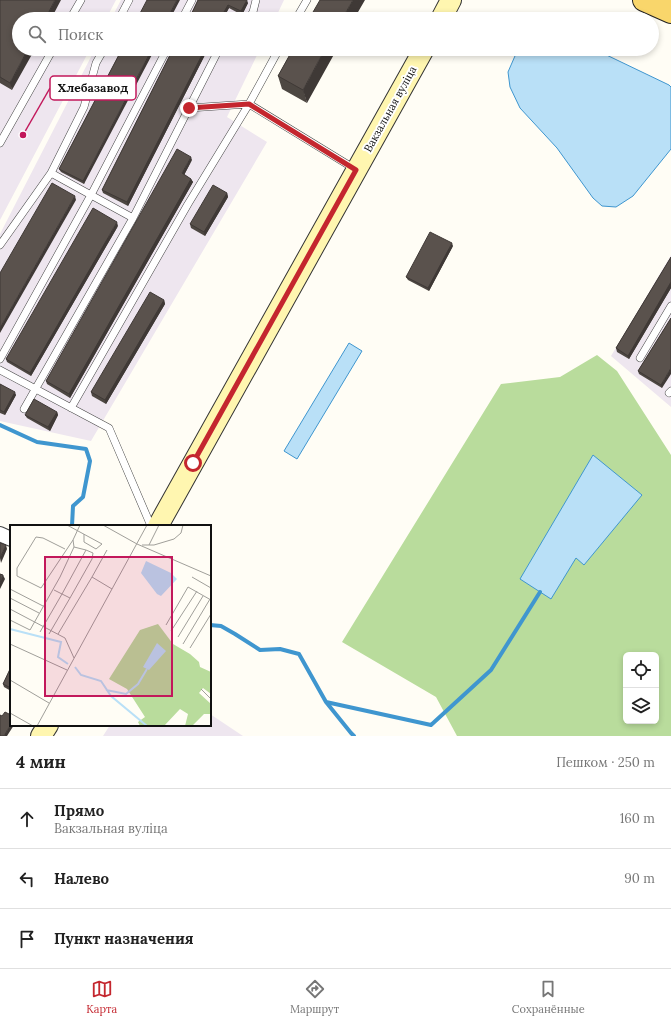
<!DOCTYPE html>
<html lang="ru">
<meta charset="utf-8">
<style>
:root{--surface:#fff;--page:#f6f6f6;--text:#222;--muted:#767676;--line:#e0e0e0;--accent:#c4262e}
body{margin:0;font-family:Lora,serif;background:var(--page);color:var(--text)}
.controls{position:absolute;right:12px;bottom:12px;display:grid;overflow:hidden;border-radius:6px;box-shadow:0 2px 6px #0003}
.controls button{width:36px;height:36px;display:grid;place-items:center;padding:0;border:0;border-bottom:1px solid var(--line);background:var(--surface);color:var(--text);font:20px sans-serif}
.stop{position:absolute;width:12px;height:12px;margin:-9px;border:3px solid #c4262e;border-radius:50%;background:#fff}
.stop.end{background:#c4262e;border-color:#fff;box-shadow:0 1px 4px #0008}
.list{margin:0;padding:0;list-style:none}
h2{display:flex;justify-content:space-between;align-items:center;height:52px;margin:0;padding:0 16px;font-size:17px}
h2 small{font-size:13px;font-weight:400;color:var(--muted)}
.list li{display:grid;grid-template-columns:26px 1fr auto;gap:12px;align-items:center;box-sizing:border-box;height:60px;padding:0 16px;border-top:1px solid var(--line)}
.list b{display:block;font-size:15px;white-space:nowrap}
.list p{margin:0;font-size:13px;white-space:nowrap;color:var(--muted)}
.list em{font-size:13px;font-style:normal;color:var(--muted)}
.icon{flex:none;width:22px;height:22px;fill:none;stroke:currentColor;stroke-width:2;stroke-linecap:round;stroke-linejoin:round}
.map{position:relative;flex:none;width:671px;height:736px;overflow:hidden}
.search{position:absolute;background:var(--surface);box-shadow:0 2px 6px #0003;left:12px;right:12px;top:12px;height:44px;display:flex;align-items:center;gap:10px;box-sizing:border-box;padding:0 14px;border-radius:22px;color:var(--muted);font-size:15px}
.sheet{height:232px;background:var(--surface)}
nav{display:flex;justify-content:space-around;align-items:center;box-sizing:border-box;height:56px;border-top:1px solid var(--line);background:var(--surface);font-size:11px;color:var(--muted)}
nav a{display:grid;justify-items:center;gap:2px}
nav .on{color:var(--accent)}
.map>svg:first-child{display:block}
.industrial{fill:#eee6ef}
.forest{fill:#b9dc9c;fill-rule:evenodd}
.water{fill:#b9e0f7;stroke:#3f96cf}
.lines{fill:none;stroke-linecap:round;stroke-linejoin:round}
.stream{stroke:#3f96cf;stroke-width:4}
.lane-casing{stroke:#444;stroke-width:8}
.street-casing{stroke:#444;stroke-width:16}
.secondary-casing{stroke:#333;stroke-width:22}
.primary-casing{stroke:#222;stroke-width:24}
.lane{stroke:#fff;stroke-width:7}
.street{stroke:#fff;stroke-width:14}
.secondary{stroke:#fff6b0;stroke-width:20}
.primary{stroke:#f9d66b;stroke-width:22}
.wall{fill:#4d4742}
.shaded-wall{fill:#3f3936}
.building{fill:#5a524d;stroke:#3f3936}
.route{stroke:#c4262e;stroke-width:5}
.labels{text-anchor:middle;stroke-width:4;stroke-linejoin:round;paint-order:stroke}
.street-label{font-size:11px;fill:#111;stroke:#fff}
.inset-river{fill:none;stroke:#b9e0f7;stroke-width:2}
.inset-road{fill:none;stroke:#a09f9a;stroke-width:1}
.view{fill:#c2185b;fill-opacity:0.15;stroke:#c2185b;stroke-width:2}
.inset-edge{fill:none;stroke:#111;stroke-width:2}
.leader{fill:none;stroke:#c2185b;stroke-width:1.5}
.callout-dot{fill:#c2185b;stroke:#fff;stroke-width:1.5}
.callout{fill:#fff;stroke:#c2185b;stroke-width:1.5}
.callout-label{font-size:12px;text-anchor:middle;font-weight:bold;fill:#111}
</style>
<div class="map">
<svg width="671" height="736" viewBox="0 0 671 736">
<rect width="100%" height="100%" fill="#fffdf5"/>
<path class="industrial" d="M0,0H116L106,19H19V49H90L0,220Z
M121,0H284L275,19H111Z
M95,49H260L227,117L267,142L91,441L0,421V234Z
M671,255V407L611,356Z
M210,714L243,736H103L110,725H210Z"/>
<path class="forest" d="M597,355L617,371L671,455V736H457L436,697L342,642L501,384L560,377ZM626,655H656V721H626Z"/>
<path class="water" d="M518,49H594L669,85L671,87V149L633,196L616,207L602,206L593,198L557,148L520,108L510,87L508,72Z
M349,343L362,351L297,459L284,451Z
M593,455L642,495L584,565L576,558L551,599L520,579Z"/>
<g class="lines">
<path class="stream" d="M0,425L37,442L86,449L90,461L83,497L73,506L72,526
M210,625L221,626L235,634L260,650L280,649L299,654L326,702L351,733L354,736
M326,702L431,725L491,670L540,592"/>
<g class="lane-casing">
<path id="lane" d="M70,19L81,0
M119,19L129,0
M182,19L192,0
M248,19L253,12L256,0
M296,19L307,0
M279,49L249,104L355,169
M189,108L249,104
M0,143L53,49
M133,218L218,51L220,49
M0,245L51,173L84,107L96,63L104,49
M640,358L671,306
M0,359L91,195L51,173
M0,370L109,428L151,526
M669,393L671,391
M71,408L188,204L249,104
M24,409L133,218L91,195L167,49"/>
</g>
<g class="street-casing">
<path id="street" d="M0,534L11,539"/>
</g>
<g class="secondary-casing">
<path id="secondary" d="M441,19L451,0
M158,526L424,49
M41,736L48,725"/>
</g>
<g class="primary-casing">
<path id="primary" d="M644,0L671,12"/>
</g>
<use href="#lane" class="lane"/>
<use href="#street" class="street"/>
<use href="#secondary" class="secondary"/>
<use href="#primary" class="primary"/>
</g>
<path class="wall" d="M0,0L12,90L0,83Z
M198,0L248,3L242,15L229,8L223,19H189Z
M122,49L84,184L61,172L59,169Z
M173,49H208L128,206L103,193L102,190Z
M293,49L307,103L282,89L278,76Z
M192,160L184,175L191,179L193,182L70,398L47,384L46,381Z
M227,193L228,197L205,236L191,228L190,224Z
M118,226L31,376L7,362L6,359Z
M453,246L429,291L408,280L406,277Z
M671,257V288L629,359L617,352L616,348Z
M164,300L165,304L106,404L92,396L91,392Z
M671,318L662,388L639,374L638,371Z
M0,384L16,395L5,415L0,413Z
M57,412L58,415L50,431L27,418L25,415Z
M11,667V691L4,687L3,684Z"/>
<path class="shaded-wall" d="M55,0H61L51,19H45Z
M177,0H180L170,19H167Z
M247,0L248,3L242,15L241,11Z
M353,0H365L354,19H342Z
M228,5L229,8L223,19H220Z
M28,49H35L12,90L10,83Z
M152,49H155L84,184L83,181Z
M205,49H208L128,206L127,202Z
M325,49H337L307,103L303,90Z
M191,157L192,160L183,177L182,173Z
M191,179L193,182L70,398L69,394Z
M227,193L228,197L205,236L204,232Z
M75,196L76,200L0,333V328Z
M117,222L118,226L31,376L30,373Z
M452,243L453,246L429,291L428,288Z
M671,282V288L629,359L628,356Z
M164,300L165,304L106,404L105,400Z
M671,368V374L662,388L661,385Z
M15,392L16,395L5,415L4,412Z
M57,412L58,415L50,431L48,427Z
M6,545L7,549L1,563L0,558Z
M3,575L5,579L0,589V583Z
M11,724V725H14L7,736H4Z"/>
<path class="building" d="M0,0H55L45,19H19V49H28L10,83L0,77Z
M147,0H177L167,19H137Z
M198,0H247L241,11L228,5L220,19H189Z
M320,0H353L342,19H309Z
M122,49H152L83,181L59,169Z
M173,49H205L127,202L102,190Z
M293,49H325L303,90L278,76Z
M177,149L191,157L182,173L191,179L69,394L46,381Z
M52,183L75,196L0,328V273Z
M213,185L227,193L204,232L190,224Z
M93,208L117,222L30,373L6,359Z
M430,232L452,243L428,288L406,277Z
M671,257V282L628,356L616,348Z
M150,292L164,300L105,400L91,392Z
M671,318V368L661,385L638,371Z
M0,384L15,392L4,412L0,410Z
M34,399L57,412L48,427L25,415Z
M0,543L6,545L0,558Z
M0,574L3,575L0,583Z
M11,667V688L3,684Z
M5,712L11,715V724L4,736H0V715L2,716Z"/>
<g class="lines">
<path class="route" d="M189,108L249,104L356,170L193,463"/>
</g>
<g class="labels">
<g class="street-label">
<text transform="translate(390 109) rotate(-61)" y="4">Вакзальная вуліца</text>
</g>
</g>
<g transform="translate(10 525)">
<rect width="201" height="201" fill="#fffdf5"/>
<path d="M148,99L163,119L180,129L189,137L190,142L201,147V169L193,163L189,168L201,179V189H194L182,201H175L178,189L170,184L154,201H130L128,197L135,192L117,164L99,154L130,105Z" fill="#b9dc9c"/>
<path d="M136,36L161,48L167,54L151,71L147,69L131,48ZM147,118L156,126L139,145L133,142Z" fill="#b9e0f7"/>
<path class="inset-river" d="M0,104L51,117L48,132L58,139M65,142L71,150L91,156L101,171L137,201M96,165L116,169L128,159L137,144"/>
<path class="inset-road" d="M57,0L92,19L86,24M93,0L127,19L201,51M74,9V17L86,24M132,20H144L164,14L171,8L173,0M139,20L149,0M64,22L76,25M55,24L33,13L26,12L7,43V51L31,63L63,15M97,25L82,52L102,64M182,52L201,63M0,64L33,81M0,73L29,88M0,84L55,113L64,133M0,95L20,105L50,52L64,22L63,15L70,0M156,100L178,62L201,75M161,106L187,66M30,107L52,69L44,65M39,109L60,73L52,69L76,25L83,28L82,34L60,73M48,109L82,52M168,112L193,71M0,119L57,145M173,119L200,74M180,123L201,89M0,155L39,178M191,164L201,174M0,188L23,201M27,201L137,0"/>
<path class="view" d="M35,32H162V171H35Z"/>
<rect width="201" height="201" class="inset-edge"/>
</g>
<path class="leader" d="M23 135L50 88"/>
<circle class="callout-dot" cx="23" cy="135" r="4"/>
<rect class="callout" x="50" y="76" width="86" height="24" rx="4"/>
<g class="callout-label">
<text x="93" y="92">Хлебазавод</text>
</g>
</svg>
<div class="controls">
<button><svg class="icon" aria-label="locate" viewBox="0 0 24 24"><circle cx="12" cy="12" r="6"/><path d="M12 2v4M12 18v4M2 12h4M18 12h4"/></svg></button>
<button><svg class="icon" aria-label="layers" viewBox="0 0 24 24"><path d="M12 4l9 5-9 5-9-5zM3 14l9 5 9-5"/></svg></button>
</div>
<div class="stop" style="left:193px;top:463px"></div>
<div class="stop end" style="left:189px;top:108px"></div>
<div class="search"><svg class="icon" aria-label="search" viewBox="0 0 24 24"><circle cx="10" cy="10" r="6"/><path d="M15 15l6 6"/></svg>Поиск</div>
</div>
<section class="sheet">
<h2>4 мин<small>Пешком · 250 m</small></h2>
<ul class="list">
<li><svg class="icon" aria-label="ahead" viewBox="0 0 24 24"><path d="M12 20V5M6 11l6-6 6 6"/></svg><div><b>Прямо</b><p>Вакзальная вуліца</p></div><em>160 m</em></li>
<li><svg class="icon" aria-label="left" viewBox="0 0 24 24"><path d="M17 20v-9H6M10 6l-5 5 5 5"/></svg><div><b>Налево</b></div><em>90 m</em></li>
<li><svg class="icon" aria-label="arrive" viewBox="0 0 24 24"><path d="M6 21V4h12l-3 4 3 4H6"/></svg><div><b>Пункт назначения</b></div></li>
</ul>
</section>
<nav>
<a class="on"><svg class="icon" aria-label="map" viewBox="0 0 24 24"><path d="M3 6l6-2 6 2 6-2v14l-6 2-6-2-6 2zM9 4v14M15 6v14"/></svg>Карта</a>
<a><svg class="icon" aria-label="directions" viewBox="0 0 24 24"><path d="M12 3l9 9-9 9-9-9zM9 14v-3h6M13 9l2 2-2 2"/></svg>Маршрут</a>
<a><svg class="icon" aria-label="saved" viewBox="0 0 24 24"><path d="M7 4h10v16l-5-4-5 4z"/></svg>Сохранённые</a>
</nav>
